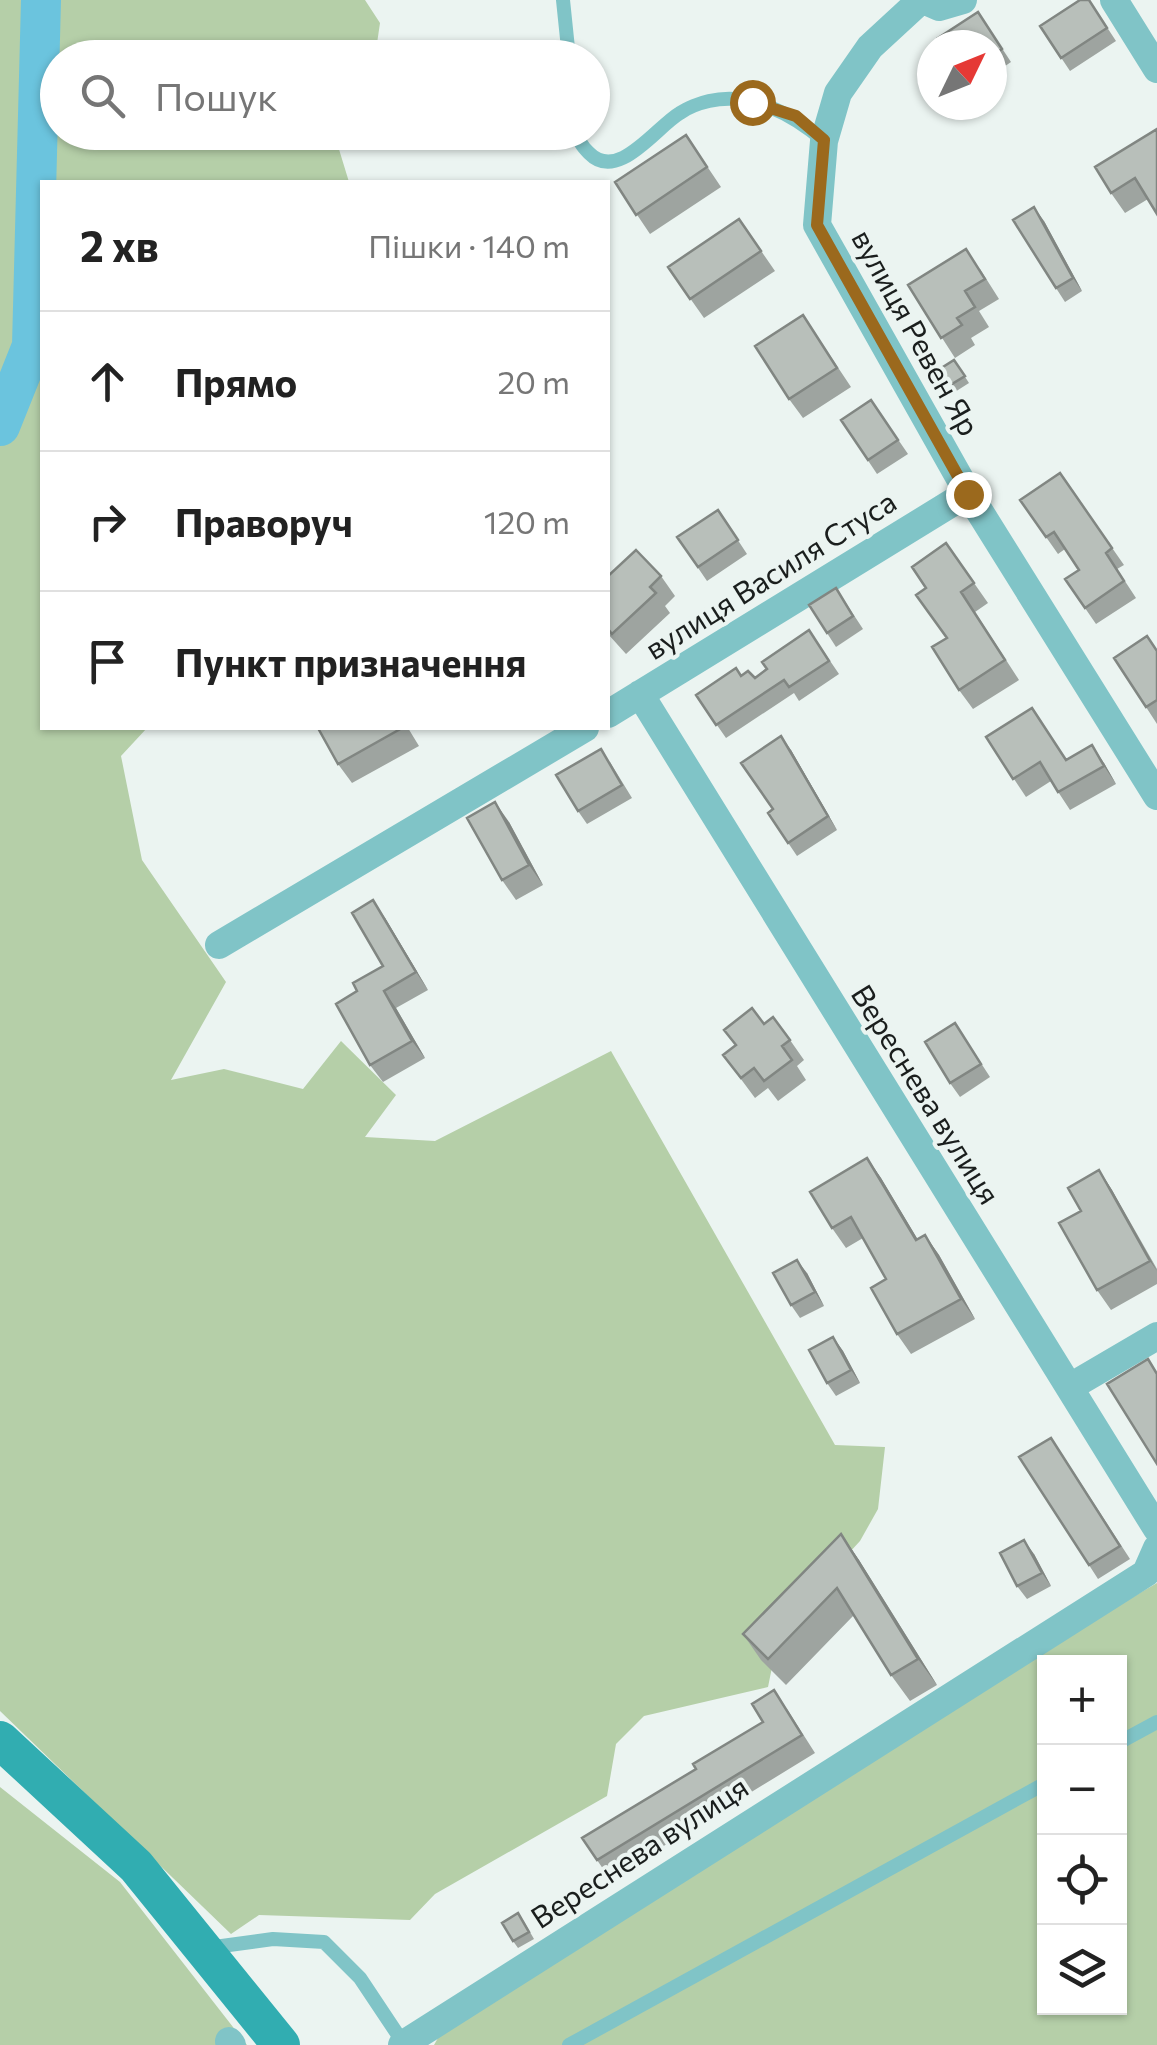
<!DOCTYPE html>
<html lang="uk">
<meta charset="utf-8">
<style>
:root{--surface:#fff;--page:#f6f6f6;--text:#222;--muted:#767676;--line:#e0e0e0}
body{margin:0;font-family:Commissioner,sans-serif;background:var(--page);color:var(--text)}
.controls{position:absolute;right:30px;bottom:30px;display:grid;overflow:hidden;border-radius:0px;box-shadow:0 2px 8px #0004}
.controls button{width:90px;height:90px;display:grid;place-items:center;padding:0;border:0;border-bottom:2px solid var(--line);background:var(--surface);color:var(--text);font:50px sans-serif}
.compass{position:absolute;left:917px;top:30px;width:90px;height:90px;border-radius:50%;background:var(--surface);box-shadow:0 2px 8px #0004;rotate:47deg}
.stop{position:absolute;width:30px;height:30px;margin:-22px;border:8px solid #9b691d;border-radius:50%;background:#fff}
.stop.end{background:#9b691d;border-color:#fff;box-shadow:0 2px 10px #0008}
.list{margin:0;padding:0;list-style:none}
h2{display:flex;justify-content:space-between;align-items:center;height:130px;margin:0;padding:0 40px;font-size:42px}
h2 small{font-size:32px;font-weight:400;color:var(--muted)}
.list li{display:grid;grid-template-columns:65px 1fr auto;gap:30px;align-items:center;box-sizing:border-box;height:140px;padding:0 40px;border-top:2px solid var(--line)}
.list b{display:block;font-size:38px;white-space:nowrap}
.list em{font-size:32px;font-style:normal;color:var(--muted)}
.icon{flex:none;width:55px;height:55px;fill:none;stroke:currentColor;stroke-width:2;stroke-linecap:round;stroke-linejoin:round}
.map{position:relative;flex:none;width:1157px;height:2045px;overflow:hidden}
.search{position:absolute;background:var(--surface);box-shadow:0 2px 8px #0004;left:40px;top:40px;width:570px;height:110px;display:flex;align-items:center;gap:25px;box-sizing:border-box;padding:0 35px;border-radius:55px;color:var(--muted);font-size:38px}
.panel{position:absolute;background:var(--surface);box-shadow:0 2px 8px #0004;left:40px;top:180px;width:570px;height:550px;border-radius:0px}
.map>svg:first-child{display:block}
.green{fill:#b5cfa8;fill-rule:evenodd}
.lines{fill:none;stroke-linecap:round;stroke-linejoin:round}
.river{stroke:#6bc4de;stroke-width:40}
.lane{stroke:#80c4c7;stroke-width:14}
.street{stroke:#80c4c7;stroke-width:28}
.secondary{stroke:#31adb1;stroke-width:38}
.wall{fill:#9ea4a0}
.shaded-wall{fill:#818682}
.building{fill:#b8bfba;stroke:#818682;stroke-width:2.5}
.route{stroke:#9b691d;stroke-width:12}
.labels{text-anchor:middle;stroke-width:8;stroke-linejoin:round;paint-order:stroke}
.street-label{font-size:30px;fill:#1a1e1d;stroke:#ebf4f1}
</style>
<div class="map">
<svg width="1157" height="2045" viewBox="0 0 1157 2045">
<rect width="100%" height="100%" fill="#ebf4f1"/>
<path class="green" d="M0,0H365L380,23L375,57L58,58V132L346,133L338,146L349,182H42V728H147L121,756L142,860L226,982L171,1080L224,1069L303,1089L341,1041L396,1095L365,1137L435,1141L611,1051L835,1445L885,1447L878,1509L860,1541L780,1628L768,1687L644,1716L616,1744L607,1796L435,1894L410,1920L259,1915L231,1934L0,1711Z
M1157,1583V2045H434L447,2022L650,1877ZM1044,1662H1120V2008H1044Z
M0,1787L120,1882L247,2045H0Z"/>
<g class="lines">
<path class="river" d="M0,426L32,346L41,0"/>
<path class="lane" d="M563,0L569,58
M578,132C579,142 582,146 589,153C618,183 656,127 680,113C687,108 700,103 709,101C751,91 794,115 824,141
M1120,1742L1157,1722
M207,1948L273,1939L324,1942L360,1978L404,2044
M569,2045L1044,1784"/>
<path class="street" d="M921,0L870,47L838,93L824,141L817,225L968,493L1157,796
M923,0L939,7L963,0
M1114,0L1157,69
M640,694L1157,1529
M608,714L968,493
M219,945L585,728
M1070,1387L1157,1336
M229,2041L232,2045
M402,2045L1146,1573L1157,1548"/>
<path class="secondary" d="M0,1740L136,1866L281,2045"/>
</g>
<path class="wall" d="M1089,0L1116,41L1070,71L1040,26Z
M978,12L1011,62L992,75V45Z
M1157,129L1148,199L1125,213L1111,193Z
M686,135L721,187L650,234L615,182Z
M739,219L775,271L704,318L668,267Z
M1044,221L1082,291L1065,302L1056,288Z
M980,269L999,299L979,311L989,327L971,338L975,345L955,358L908,285Z
M803,315L851,387L803,418L789,399Z
M954,360L969,383L947,397L932,374Z
M871,400L908,454L877,474L841,420Z
M1060,473L1124,565L1117,569L1136,598L1096,624L1065,579L1079,570L1065,549L1058,554L1020,500Z
M718,510L747,554L707,581L677,537Z
M946,543L988,603L975,612L1019,680L973,709L959,690L947,638Z
M608,576H661L675,596L665,606L670,613L626,654L608,634Z
M836,588L863,629L836,647L809,605Z
M809,630L839,674L799,701L794,693L726,738L696,695L741,676L755,678Z
M1157,650V724L1146,707Z
M318,728H408L419,746L352,783L338,764Z
M986,737L1066,760L1104,763L1116,784L1070,810L1051,781L1026,797Z
M791,750L837,830L797,856L768,813L773,809Z
M610,762L632,798L587,824L578,811Z
M509,822L543,885L516,900L502,880Z
M385,918L428,990L396,1008L425,1058L383,1082L370,1065L357,991L383,966Z
M955,1023L990,1077L960,1097L950,1083Z
M764,1024L790,1040L804,1060L797,1066L806,1080L778,1101L768,1088L755,1098L723,1055L736,1046L724,1030Z
M867,1158L881,1178L918,1240L925,1235L939,1255L975,1319L911,1354L897,1334L886,1279L863,1238L846,1248L832,1228Z
M1099,1170L1112,1190L1157,1269V1284L1111,1310L1097,1290Z
M807,1273L824,1306L800,1318L791,1305Z
M833,1337L843,1351L860,1383L836,1396L827,1383Z
M1060,1451L1130,1559L1098,1579L1089,1565Z
M841,1534L859,1560L937,1685L910,1701L891,1675L854,1615L786,1685L761,1660L743,1634Z
M1034,1554L1051,1586L1027,1599L1017,1586Z
M787,1709L815,1753L610,1879L597,1860L696,1769L763,1722Z
M523,1920L534,1939L518,1948L513,1941Z"/>
<path class="shaded-wall" d="M1034,207L1044,221L1082,291L1073,278Z
M781,736L791,750L837,830L828,816Z
M1092,745L1104,763L1116,784L1104,766Z
M495,802L509,822L543,885L529,865Z
M373,900L385,918L428,990L416,972Z
M384,991L396,1008L425,1058L412,1041Z
M867,1158L881,1178L930,1260L916,1240Z
M1099,1170L1112,1190L1157,1271L1150,1261Z
M925,1235L939,1255L975,1319L961,1299Z
M797,1260L807,1273L824,1306L815,1292Z
M833,1337L843,1351L860,1383L851,1370Z
M841,1534L859,1560L937,1685L918,1659Z
M1024,1540L1034,1554L1051,1586L1042,1573Z"/>
<path class="building" d="M1080,0H1089L1107,28L1061,58L1040,26Z
M978,12L1002,49L992,56V45H943L938,38Z
M1157,129V214L1135,178L1111,193L1095,167Z
M686,135L707,167L636,215L615,182Z
M1034,207L1073,278L1056,288L1013,220Z
M739,219L761,251L690,299L668,267Z
M966,249L985,279L965,291L975,307L957,318L962,325L941,338L908,285Z
M803,315L837,368L789,399L755,346Z
M954,360L965,376L942,390L932,374Z
M871,400L898,440L868,460L841,420Z
M1060,473L1112,548L1106,553L1124,581L1085,608L1065,579L1079,570L1054,532L1046,537L1020,500Z
M718,510L738,540L698,567L677,537Z
M946,543L974,583L961,592L1005,660L959,690L932,647L947,638L916,595L926,588L912,567Z
M636,550L661,576L650,587L656,593L612,634L608,629V576Z
M836,588L853,616L827,633L809,605Z
M809,630L829,661L789,687L784,680L716,725L696,695L736,668L741,676L748,671L755,678L767,669L762,662Z
M1147,636L1157,651V700L1146,707L1114,658Z
M1032,708L1066,760L1092,745L1104,766L1058,792L1040,762L1013,779L986,737Z
M318,728H402L338,764Z
M781,736L828,816L788,843L768,813L773,809L741,763Z
M601,749L622,785L578,811L556,775Z
M495,802L529,865L502,880L467,818Z
M373,900L416,972L384,991L412,1041L370,1065L336,1004L357,991L353,983L383,966L352,913Z
M752,1008L764,1024L773,1017L790,1040L782,1046L792,1060L764,1081L754,1068L741,1078L723,1055L736,1045L724,1030Z
M955,1023L981,1064L950,1083L925,1042Z
M867,1158L916,1240L925,1235L961,1299L897,1334L871,1288L886,1279L851,1217L832,1228L810,1192Z
M1099,1170L1150,1261L1097,1290L1059,1223L1081,1211L1068,1188Z
M797,1260L815,1292L791,1305L773,1273Z
M833,1337L851,1370L827,1383L809,1350Z
M1148,1359L1157,1374V1464L1107,1384Z
M1051,1438L1120,1546L1089,1565L1019,1457Z
M841,1534L918,1659L891,1675L837,1588L768,1659L743,1634Z
M1024,1540L1042,1573L1017,1586L1000,1553Z
M774,1690L802,1735L597,1860L582,1838L696,1769L693,1764L763,1722L752,1704Z
M518,1913L529,1932L513,1941L502,1923Z"/>
<g class="lines">
<path class="route" d="M752,102L796,116L824,140L817,225L968,494"/>
</g>
<g class="labels">
<g class="street-label">
<text transform="translate(915 333) rotate(61)" y="10">вулиця Ревен Яр</text>
<text transform="translate(771 576) rotate(-32)" y="10">вулиця Василя Стуса</text>
<text transform="translate(925 1095) rotate(58)" y="10">Вереснева вулиця</text>
<text transform="translate(640 1853) rotate(-33)" y="10">Вереснева вулиця</text>
</g>
</g>
</svg>
<div class="controls">
<button>+</button>
<button>−</button>
<button><svg class="icon" aria-label="locate" viewBox="0 0 24 24"><circle cx="12" cy="12" r="6"/><path d="M12 2v4M12 18v4M2 12h4M18 12h4"/></svg></button>
<button><svg class="icon" aria-label="layers" viewBox="0 0 24 24"><path d="M12 4l9 5-9 5-9-5zM3 14l9 5 9-5"/></svg></button>
</div>
<svg class="compass" viewBox="-18 -18 36 36"><path d="M0-13l5 13h-10z" fill="#e53935"/><path d="M0 13l5-13h-10z" fill="#767676"/></svg>
<div class="stop" style="left:752px;top:102px"></div>
<div class="stop end" style="left:968px;top:494px"></div>
<div class="search"><svg class="icon" aria-label="search" viewBox="0 0 24 24"><circle cx="10" cy="10" r="6"/><path d="M15 15l6 6"/></svg>Пошук</div>
<section class="panel">
<h2>2 хв<small>Пішки · 140 m</small></h2>
<ul class="list">
<li><svg class="icon" aria-label="ahead" viewBox="0 0 24 24"><path d="M12 20V5M6 11l6-6 6 6"/></svg><div><b>Прямо</b></div><em>20 m</em></li>
<li><svg class="icon" aria-label="right" viewBox="0 0 24 24"><path d="M7 20v-9h11M14 6l5 5-5 5"/></svg><div><b>Праворуч</b></div><em>120 m</em></li>
<li><svg class="icon" aria-label="arrive" viewBox="0 0 24 24"><path d="M6 21V4h12l-3 4 3 4H6"/></svg><div><b>Пункт призначення</b></div></li>
</ul>
</section>
</div>
